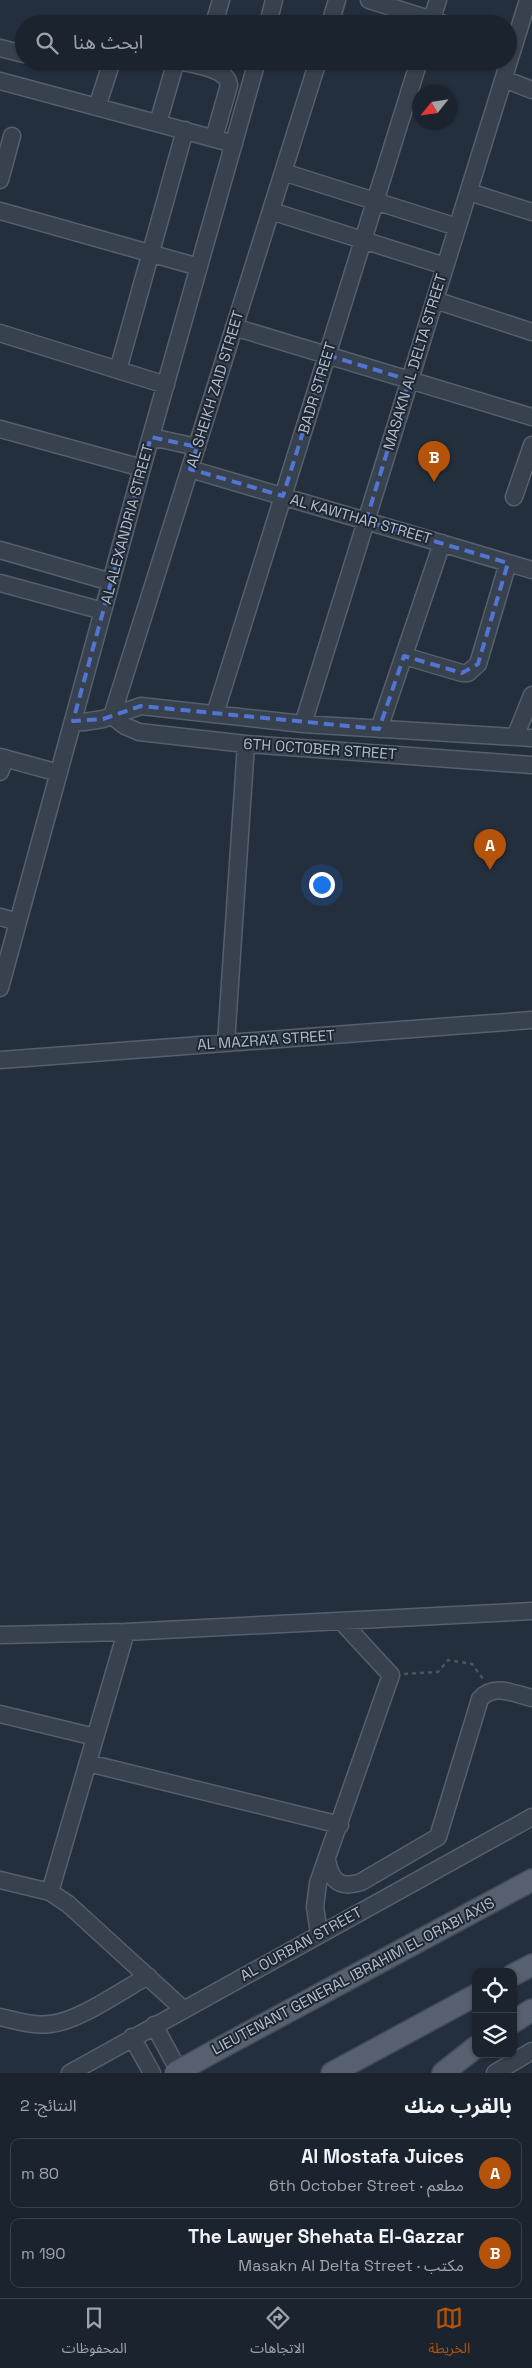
<!DOCTYPE html>
<html lang="ar">
<meta charset="utf-8">
<style>
:root{--surface:#1b232e;--page:#242b36;--text:#f1f3f6;--muted:#a0a4aa;--line:#39404a;--accent:#b45309}
body{margin:0;font-family:"Space Grotesk","Noto Sans Arabic",sans-serif;background:var(--page);color:var(--text);direction:rtl}
.controls{position:absolute;right:15px;bottom:15px;display:grid;overflow:hidden;border-radius:10px;box-shadow:0 1px 4px #0004}
.controls button{width:45px;height:45px;display:grid;place-items:center;padding:0;border:0;border-bottom:1px solid var(--line);background:var(--surface);color:var(--text);font:25px sans-serif}
.compass{position:absolute;left:412px;top:85px;width:45px;height:45px;border-radius:50%;background:var(--surface);box-shadow:0 1px 4px #0004;rotate:240deg}
.you{position:absolute;left:321px;top:884px;width:18px;height:18px;margin:-12px;border:4px solid #fff;border-radius:50%;background:#1a73e8;box-shadow:0 0 0 8px #1a73e833}
.badge{display:grid;place-items:center;width:32px;height:32px;border-radius:50%;background:var(--accent);color:#fff;font-size:16px;font-weight:700}
.pin{position:absolute;translate:-50% -41px;filter:drop-shadow(0 1px 2px #0008)}
.pin::after{content:'';position:absolute;top:26px;width:18px;height:15px;background:inherit;clip-path:polygon(0 0,100% 0,50% 100%)}
.list{margin:0;padding:0;list-style:none}
h2{display:flex;justify-content:space-between;align-items:center;height:65px;margin:0;padding:0 20px;font-size:21px}
h2 small{font-size:16px;font-weight:400;color:var(--muted)}
.list li{display:grid;grid-template-columns:32px 1fr auto;gap:15px;align-items:center;box-sizing:border-box;height:70px;margin:0 10px 10px;padding:0 10px;border:1px solid var(--line);border-radius:10px}
.list b{display:block;font-size:19px;white-space:nowrap}
.list p{margin:0;font-size:16px;white-space:nowrap;color:var(--muted)}
.list em{font-size:16px;font-style:normal;color:var(--muted)}
.icon{flex:none;width:28px;height:28px;fill:none;stroke:currentColor;stroke-width:2;stroke-linecap:round;stroke-linejoin:round}
.map{position:relative;flex:none;width:532px;height:2073px;overflow:hidden;direction:ltr}
.search{position:absolute;background:var(--surface);box-shadow:0 1px 4px #0004;left:15px;right:15px;top:15px;height:55px;display:flex;align-items:center;gap:12px;box-sizing:border-box;padding:0 18px;border-radius:28px;color:var(--muted);font-size:19px}
.sheet{height:225px;background:var(--surface)}
nav{display:flex;justify-content:space-around;align-items:center;box-sizing:border-box;height:70px;border-top:1px solid var(--line);background:var(--surface);font-size:14px;color:var(--muted)}
nav a{display:grid;justify-items:center;gap:2px}
nav .on{color:var(--accent)}
.map>svg:first-child{display:block}
.lines{fill:none;stroke-linecap:round;stroke-linejoin:round}
.minor-casing{stroke:#565f6c;stroke-width:19}
.major-casing{stroke:#414a57;stroke-width:24}
.path{stroke:#44595c;stroke-width:2.5;stroke-dasharray:4 4;stroke-linecap:butt}
.minor{stroke:#38414e;stroke-width:16}
.major{stroke:#56606e;stroke-width:21}
.major-bridge-casing{stroke:#414a57;stroke-width:24;stroke-linecap:butt}
.major-bridge{stroke:#56606e;stroke-width:21}
.marked{fill:none;stroke:#5274d3;stroke-width:4;stroke-dasharray:10 6;stroke-linejoin:round}
.labels{text-anchor:middle;stroke-width:4;stroke-linejoin:round;paint-order:stroke}
.street-label{font-size:15px;fill:#b4bcc9;stroke:#1d2633}
</style>
<div class="map">
<svg width="532" height="2073" viewBox="0 0 532 2073">
<rect width="100%" height="100%" fill="#242f3e"/>
<g class="lines">
<g class="minor-casing">
<path id="minor" d="M369,0L445,24
M214,24L221,0
M268,24L274,0
M330,24L337,0
M430,24L438,0
M0,48L24,54
M179,61C194,65 227,68 229,85L214,138
M504,79L532,90
M0,81L234,144
M97,107L112,61
M158,123L176,61
M283,172L457,227
M0,180L12,136
M469,192L532,212
M0,211L199,267
M271,211L445,266
M435,300L532,332
M234,327L532,417
M0,333L166,385
M118,370L185,130
M0,429L142,468
M151,437L197,447
M190,469L532,570
M514,497L532,445
M0,550L111,582
M0,583L103,611
M404,656L462,673H468L478,664L508,563
M215,714L419,61
M112,716L318,61
M112,716L125,726L139,732L246,744L532,765
M73,721L84,722L103,719L141,706L303,724L532,738
M303,724L528,0
M379,729L442,543
M515,737L532,695
M0,757L59,773
M0,772L5,758
M0,917L18,922
M0,988L142,468L257,61
M226,1043L246,744
M0,1060L532,1020
M0,1635L126,1632L532,1611
M0,1714L95,1737
M88,1763L340,1825
M327,1860C331,1881 340,1889 361,1882L438,1837L480,1699C494,1683 515,1694 532,1698
M0,1880L50,1892L68,1904L183,2009
M50,1892L126,1632
M319,1933L315,1907L318,1883L391,1675L342,1622
M0,2017C17,2021 33,2026 50,2024C78,2022 122,1990 148,1976
M154,2025L180,2073
M132,2037L152,2073
M70,2073L532,1817
M495,2073L532,2051"/>
</g>
<g class="major-casing">
<path id="major" d="M513,1975L532,1965
M513,2022L532,2010
M224,2046L532,1880
M332,2073L476,1995
M443,2073L476,2047"/>
</g>
<path class="path" d="M404,1674L438,1672L448,1660L472,1664L483,1679"/>
<use href="#minor" class="minor"/>
<use href="#major" class="major"/>
<g class="major-bridge-casing">
<path id="major-bridge" d="M175,2073L224,2046"/>
</g>
<use href="#major-bridge" class="major-bridge"/>
</g>
<path class="marked" d="M327,355L409,380L366,521L508,563L478,664L462,673L404,656L379,729L141,706L103,719L73,721L151,437L197,447L190,469L283,496Z"/>
<g class="labels">
<g class="street-label">
<text transform="translate(415 362) rotate(-73)" y="5">MASAKN AL DELTA STREET</text>
<text transform="translate(317 388) rotate(-73)" y="5">BADR STREET</text>
<text transform="translate(215 389) rotate(-73)" y="5">AL SHEIKH ZAID STREET</text>
<text transform="translate(361 519) rotate(16)" y="5">AL KAWTHAR STREET</text>
<text transform="translate(127 524) rotate(-75)" y="5">AL ALEXANDRIA STREET</text>
<text transform="translate(320 749) rotate(4)" y="5">6TH OCTOBER STREET</text>
<text transform="translate(266 1040) rotate(-4)" y="5">AL MAZRA'A STREET</text>
<text transform="translate(301 1944) rotate(-29)" y="5">AL OURBAN STREET</text>
<text transform="translate(353 1976) rotate(-28)" y="5">LIEUTENANT GENERAL IBRAHIM EL ORABI AXIS</text>
</g>
</g>
</svg>
<div class="controls">
<button><svg class="icon" aria-label="locate" viewBox="0 0 24 24"><circle cx="12" cy="12" r="6"/><path d="M12 2v4M12 18v4M2 12h4M18 12h4"/></svg></button>
<button><svg class="icon" aria-label="layers" viewBox="0 0 24 24"><path d="M12 4l9 5-9 5-9-5zM3 14l9 5 9-5"/></svg></button>
</div>
<svg class="compass" viewBox="-18 -18 36 36"><path d="M0-13l5 13h-10z" fill="#e53935"/><path d="M0 13l5-13h-10z" fill="#a0a4aa"/></svg>
<div class="you"></div>
<div class="pin badge" style="left:490px;top:870px">A</div>
<div class="pin badge" style="left:434px;top:482px">B</div>
<div class="search"><svg class="icon" aria-label="search" viewBox="0 0 24 24"><circle cx="10" cy="10" r="6"/><path d="M15 15l6 6"/></svg>ابحث هنا</div>
</div>
<section class="sheet">
<h2>بالقرب منك<small>النتائج: 2</small></h2>
<ul class="list">
<li><span class="badge">A</span><div><b>Al Mostafa Juices</b><p>مطعم · 6th October Street</p></div><em>80 m</em></li>
<li><span class="badge">B</span><div><b>The Lawyer Shehata El-Gazzar</b><p>مكتب · Masakn Al Delta Street</p></div><em>190 m</em></li>
</ul>
</section>
<nav>
<a class="on"><svg class="icon" aria-label="map" viewBox="0 0 24 24"><path d="M3 6l6-2 6 2 6-2v14l-6 2-6-2-6 2zM9 4v14M15 6v14"/></svg>الخريطة</a>
<a><svg class="icon" aria-label="directions" viewBox="0 0 24 24"><path d="M12 3l9 9-9 9-9-9zM9 14v-3h6M13 9l2 2-2 2"/></svg>الاتجاهات</a>
<a><svg class="icon" aria-label="saved" viewBox="0 0 24 24"><path d="M7 4h10v16l-5-4-5 4z"/></svg>المحفوظات</a>
</nav>
